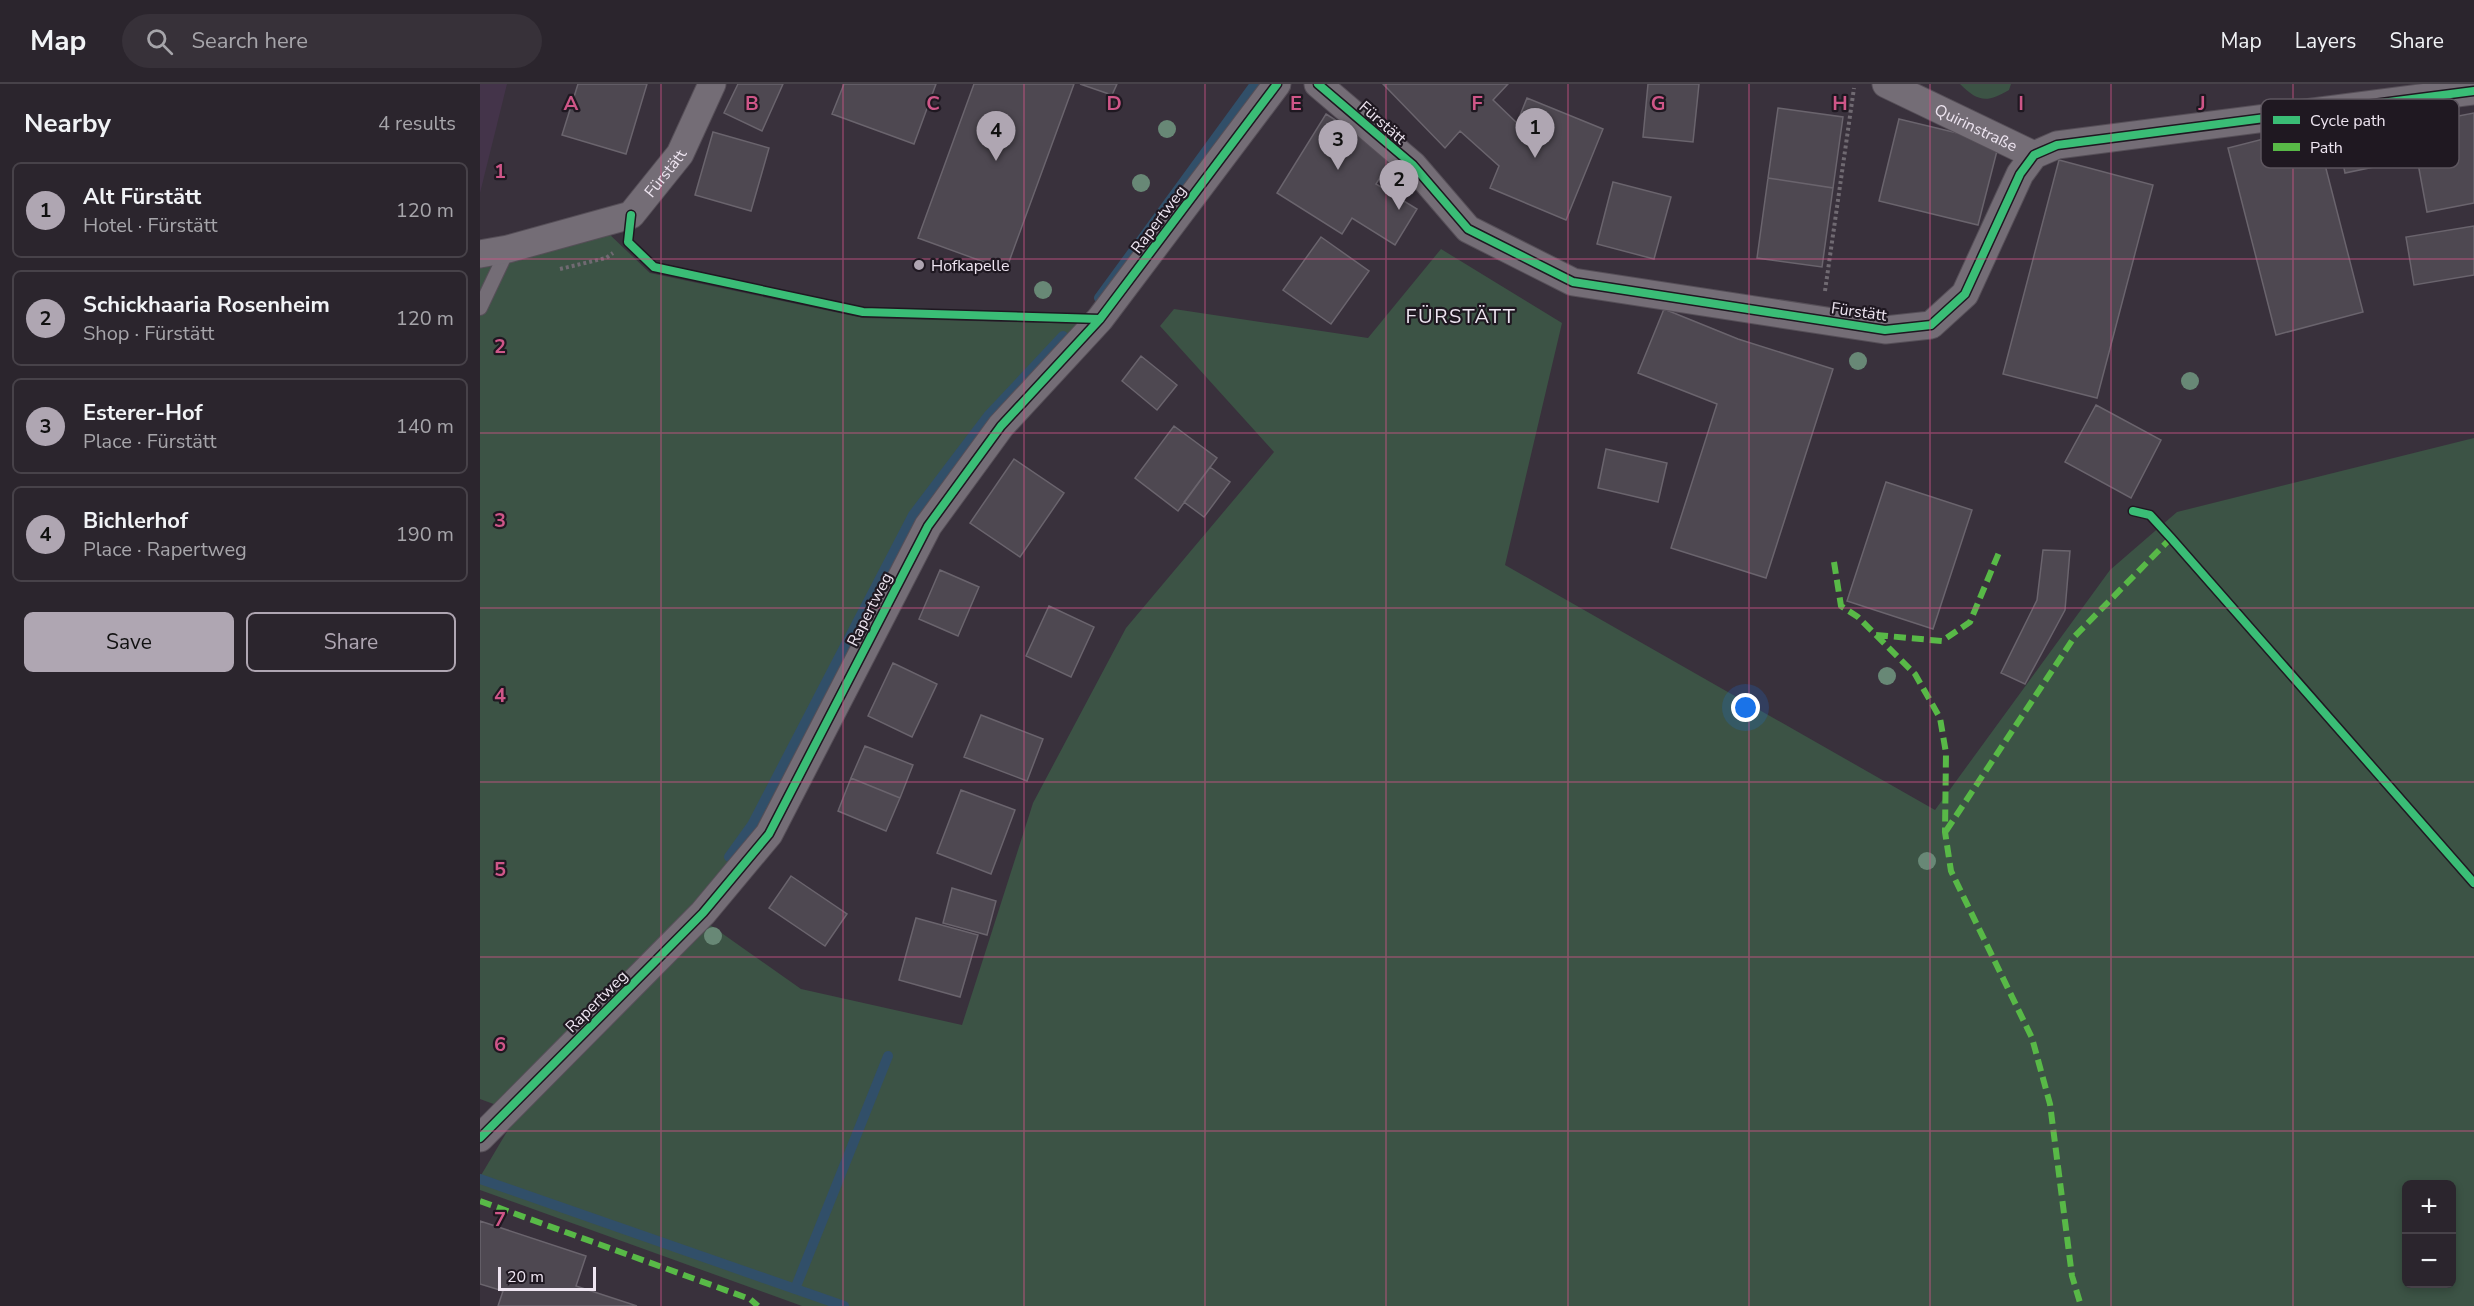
<!DOCTYPE html>
<meta charset="utf-8">
<style>
:root{--surface:#2b252d;--page:#373139;--text:#f1f3f6;--muted:#a6a5aa;--line:#474249;--accent:#afa6b2}
body{margin:0;font-family:"Nunito Sans",sans-serif;background:var(--page);color:var(--text)}
.controls{position:absolute;right:18px;bottom:18px;display:grid;overflow:hidden;border-radius:9px;box-shadow:0 3px 9px #0003}
.controls button{width:54px;height:54px;display:grid;place-items:center;padding:0;border:0;border-bottom:2px solid var(--line);background:var(--surface);color:var(--text);font:30px sans-serif}
.scale{position:absolute;left:18px;bottom:15px;width:98px;box-sizing:border-box;padding-left:6px;border:3px solid #eee5f1;border-top:0;font-size:16px;line-height:21px;white-space:nowrap;color:#eee5f1;-webkit-text-stroke:4px #1f1821;paint-order:stroke}
.you{position:absolute;left:1266px;top:624px;width:21px;height:21px;margin:-15px;border:4px solid #fff;border-radius:50%;background:#1a73e8;box-shadow:0 0 0 9px #1a73e833}
.badge{display:grid;place-items:center;width:39px;height:39px;border-radius:50%;background:var(--accent);color:#111;font-size:20px;font-weight:700}
.pin{position:absolute;translate:-50% -50px;filter:drop-shadow(0 2px 3px #0008)}
.pin::after{content:'';position:absolute;top:32px;width:21px;height:18px;background:inherit;clip-path:polygon(0 0,100% 0,50% 100%)}
.list{margin:0;padding:0;list-style:none}
h2{display:flex;justify-content:space-between;align-items:center;height:78px;margin:0;padding:0 24px;font-size:26px}
h2 small{font-size:20px;font-weight:400;color:var(--muted)}
.list li{display:grid;grid-template-columns:39px 1fr auto;gap:18px;align-items:center;box-sizing:border-box;height:96px;margin:0 12px 12px;padding:0 12px;border:2px solid var(--line);border-radius:9px}
.list b{display:block;font-size:22px;white-space:nowrap}
.list p{margin:0;font-size:20px;white-space:nowrap;color:var(--muted)}
.list em{font-size:20px;font-style:normal;color:var(--muted)}
.actions{display:flex;gap:12px;padding:18px 24px}
.actions a{flex:1;padding:14px 0;border:2px solid var(--accent);border-radius:9px;text-align:center;font-size:21px;color:var(--accent)}
.actions .main{background:var(--accent);color:#111}
.icon{flex:none;width:33px;height:33px;fill:none;stroke:currentColor;stroke-width:2;stroke-linecap:round;stroke-linejoin:round}
.map{position:relative;flex:none;width:1994px;height:1222px;overflow:hidden}
header{display:flex;align-items:center;gap:36px;box-sizing:border-box;height:84px;padding:0 30px;background:var(--surface);border-bottom:2px solid var(--line)}
header strong{font-size:28px}
nav{display:flex;gap:33px;margin-inline-start:auto;font-size:21px}
.search{width:420px;height:54px;background:var(--page);display:flex;align-items:center;gap:15px;box-sizing:border-box;padding:0 21px;border-radius:33px;color:var(--muted);font-size:22px}
main{display:flex}
aside{flex:1;background:var(--surface)}
.map>svg:first-child{display:block}
.built{fill:#44344a}
.green{fill:#3c5345;fill-rule:evenodd}
.lines{fill:none;stroke-linecap:round;stroke-linejoin:round}
.stream{stroke:#314f69;stroke-width:10}
.building{fill:#4e4851;stroke:#6a646d;stroke-width:1.5}
.service-casing{stroke:#564f58;stroke-width:16}
.minor-casing{stroke:#564f58;stroke-width:29}
.path{stroke:#706a72;stroke-width:4;stroke-dasharray:3 3;stroke-linecap:butt}
.service{stroke:#746d76;stroke-width:14}
.minor{stroke:#746d76;stroke-width:27}
.quiet{stroke:#58b947;stroke-width:6;stroke-dasharray:12 6;stroke-linecap:butt}
.cycleway-casing{stroke:#1f1821;stroke-width:11}
.cycleway{stroke:#3abd76;stroke-width:8}
.tree{fill:#688876}
.grid{fill:none;stroke:#cf5688;stroke-width:1.5;stroke-opacity:0.55}
.poi-dot{fill:#afa6b2;stroke:#1f1821;stroke-width:2}
.labels{text-anchor:middle;stroke-width:4.5;stroke-linejoin:round;paint-order:stroke}
.street-label{font-size:16px;fill:#eee5f1;stroke:#1f1821}
.poi-label{font-size:16px;fill:#eee5f1;stroke:#1f1821;text-anchor:start}
.quarter-label{font-size:20px;letter-spacing:1.5px;fill:#eee5f1;stroke:#1f1821}
.key{fill:#1f1821;stroke:#5d565f;stroke-width:1.5}
.key-label{font-size:16px;fill:#eee5f1}
.grid-label{font-size:20px;text-anchor:middle;font-weight:bold;fill:#cf5688;stroke:#1f1821;stroke-width:4.5;stroke-linejoin:round;paint-order:stroke}
</style>
<header>
<strong>Map</strong>
<div class="search"><svg class="icon" aria-label="search" viewBox="0 0 24 24"><circle cx="10" cy="10" r="6"/><path d="M15 15l6 6"/></svg>Search here</div>
<nav><a>Map</a><a>Layers</a><a>Share</a></nav>
</header>
<main>
<aside>
<h2>Nearby<small>4 results</small></h2>
<ul class="list">
<li><span class="badge">1</span><div><b>Alt Fürstätt</b><p>Hotel · Fürstätt</p></div><em>120 m</em></li>
<li><span class="badge">2</span><div><b>Schickhaaria Rosenheim</b><p>Shop · Fürstätt</p></div><em>120 m</em></li>
<li><span class="badge">3</span><div><b>Esterer-Hof</b><p>Place · Fürstätt</p></div><em>140 m</em></li>
<li><span class="badge">4</span><div><b>Bichlerhof</b><p>Place · Rapertweg</p></div><em>190 m</em></li>
</ul>
<div class="actions"><a class="main">Save</a><a>Share</a></div>
</aside>
<div class="map">
<svg width="1994" height="1222" viewBox="0 0 1994 1222">
<rect width="100%" height="100%" fill="#39313c"/>
<path class="built" d="M0,0H27L0,109Z"/>
<path class="green" d="M1480,0H1531L1529,6C1507,19 1498,18 1480,0Z
M127,148L170,189L383,234L606,240L515,337L281,747L226,838L321,905L482,941L553,719L646,544L794,368L680,242L694,225L888,254L961,165L1082,239L1025,481L1455,726L1630,486L1697,428L1994,354V1222H322L0,1106V1093L38,1029L0,1015V178ZM1926,1100H1972V1200H1926Z"/>
<g class="lines">
<path class="stream" d="M619,214L775,0
M249,773L272,741L433,431L508,332L583,252
M0,1095L364,1222
M315,1205L408,972"/>
</g>
<path class="building" d="M98,0H167L146,70L82,51Z
M258,0H303L282,47L244,29Z
M364,0H456L434,60L352,30Z
M494,0H594L526,186L438,154Z
M600,0H637L632,11Z
M903,0H1028L1013,16L1037,39L1047,14L1123,45L1086,136L1010,104L1019,82L980,47L965,64Z
M1168,0H1219L1213,58L1163,53Z
M1298,24L1363,33L1353,104L1288,94Z
M1994,29V119L1947,128L1937,74L1865,89L1858,55Z
M846,30L913,73L896,100L937,125L915,161L872,134L862,150L797,109Z
M1419,35L1519,59L1498,141L1399,117Z
M1835,42L1883,228L1796,251L1748,64Z
M233,48L289,64L271,127L215,111Z
M1579,76L1673,101L1617,314L1523,290Z
M1288,94L1353,104L1342,183L1277,174Z
M1133,98L1191,113L1174,175L1117,160Z
M1994,142V191L1934,201L1926,153Z
M841,153L889,187L851,240L803,206Z
M1184,225L1258,255L1353,285L1286,494L1191,464L1237,320L1158,289Z
M661,272L697,301L677,326L642,297Z
M1616,321L1681,356L1651,414L1585,378Z
M694,342L737,374L698,427L655,394Z
M1126,365L1187,379L1178,418L1118,404Z
M534,375L584,409L540,473L490,439Z
M730,383L750,398L724,433L704,418Z
M1406,398L1492,426L1453,545L1367,517Z
M1563,466L1590,467L1585,526L1545,600L1521,589L1557,516Z
M460,486L499,503L478,552L439,535Z
M569,522L614,543L591,593L546,572Z
M413,579L457,600L432,653L388,632Z
M501,631L563,655L547,697L484,673Z
M385,662L433,681L420,714L371,694Z
M371,694L420,714L406,747L358,727Z
M481,706L535,726L511,790L457,769Z
M311,792L367,830L345,862L289,824Z
M472,804L516,817L507,851L463,839Z
M436,834L498,851L480,913L419,896Z
M0,1137L106,1172L96,1202L157,1222H18L23,1207L0,1200Z"/>
<g class="lines">
<g class="service-casing">
<path id="service" d="M0,224L28,165"/>
</g>
<g class="minor-casing">
<g id="minor">
<path d="M838,0L933,81L988,145L1093,198L1405,246L1451,241L1485,210L1540,90L1554,71L1577,61L1994,7"/>
<path id="s1" d="M1406,0L1554,71"/>
<path id="s2" d="M0,170L28,165L151,131L200,70L232,0"/>
<path d="M0,1054L223,829L289,750L448,442L521,342L620,235L797,0"/>
</g>
</g>
<path class="path" d="M80,185L126,174L133,169
M1345,207L1374,4"/>
<use href="#service" class="service"/>
<use href="#minor" class="minor"/>
<path class="quiet" d="M1354,478L1361,522L1378,533L1435,590L1460,634L1466,669L1465,748L1471,787L1552,954L1570,1020L1592,1192L1601,1222
M1396,551L1462,557L1490,538L1520,466
M1466,747L1595,552L1691,454
M0,1117L270,1215L278,1222"/>
<g class="cycleway-casing">
<path id="cycleway" d="M838,0L933,81L988,145L1093,198L1405,246L1451,241L1485,210L1540,90L1554,71L1577,61L1994,7
M151,131L148,158L174,183L383,228L620,235
M1653,427L1670,431L1691,454L1994,799
M0,1054L223,829L289,750L448,442L521,342L620,235L797,0"/>
</g>
<use href="#cycleway" class="cycleway"/>
</g>
<g class="tree">
<circle cx="687" cy="45" r="9"/>
<circle cx="661" cy="99" r="9"/>
<circle cx="563" cy="206" r="9"/>
<circle cx="1378" cy="277" r="9"/>
<circle cx="1710" cy="297" r="9"/>
<circle cx="1407" cy="592" r="9"/>
<circle cx="1447" cy="777" r="9"/>
<circle cx="233" cy="852" r="9"/>
</g>
<path class="grid" d="M181,0V1222M363,0V1222M544,0V1222M725,0V1222M906,0V1222M1088,0V1222M1269,0V1222M1450,0V1222M1631,0V1222M1813,0V1222M0,175H1994M0,349H1994M0,524H1994M0,698H1994M0,873H1994M0,1047H1994"/>
<circle class="poi-dot" cx="439" cy="181" r="6"/>
<g class="labels">
<g class="street-label">
<text transform="translate(903 38) rotate(41)" y="6">Fürstätt</text>
<text dy="6" stroke="none"><textPath href="#s1" startOffset="100">Quirinstraße</textPath></text>
<text dy="6" stroke="none"><textPath href="#s2" startOffset="210">Fürstätt</textPath></text>
<text transform="translate(678 135) rotate(-53)" y="6">Rapertweg</text>
<text transform="translate(1379 227) rotate(8)" y="6">Fürstätt</text>
<text transform="translate(389 525) rotate(-63)" y="6">Rapertweg</text>
<text transform="translate(116 917) rotate(-45)" y="6">Rapertweg</text>
</g>
<g class="poi-label">
<text x="451" y="187">Hofkapelle</text>
</g>
<g class="quarter-label">
<text x="981" y="239">FÜRSTÄTT</text>
</g>
</g>
<rect x="1781" y="15" width="198" height="69" rx="9" class="key"/>
<rect x="1793" y="32" width="27" height="8" fill="#3abd76"/>
<rect x="1793" y="59" width="27" height="8" fill="#58b947"/>
<g class="key-label">
<text x="1830" y="42">Cycle path</text>
<text x="1830" y="69">Path</text>
</g>
<g class="grid-label">
<text x="91" y="26">A</text>
<text x="272" y="26">B</text>
<text x="453" y="26">C</text>
<text x="634" y="26">D</text>
<text x="816" y="26">E</text>
<text x="997" y="26">F</text>
<text x="1178" y="26">G</text>
<text x="1360" y="26">H</text>
<text x="1541" y="26">I</text>
<text x="1722" y="26">J</text>
<text x="20" y="94">1</text>
<text x="20" y="269">2</text>
<text x="20" y="443">3</text>
<text x="20" y="618">4</text>
<text x="20" y="792">5</text>
<text x="20" y="967">6</text>
<text x="20" y="1142">7</text>
</g>
</svg>
<div class="controls">
<button>+</button>
<button>−</button>
</div>
<div class="scale">20 m</div>
<div class="you"></div>
<div class="pin badge" style="left:1055px;top:74px">1</div>
<div class="pin badge" style="left:919px;top:126px">2</div>
<div class="pin badge" style="left:858px;top:86px">3</div>
<div class="pin badge" style="left:516px;top:77px">4</div>
</div>
</main>
